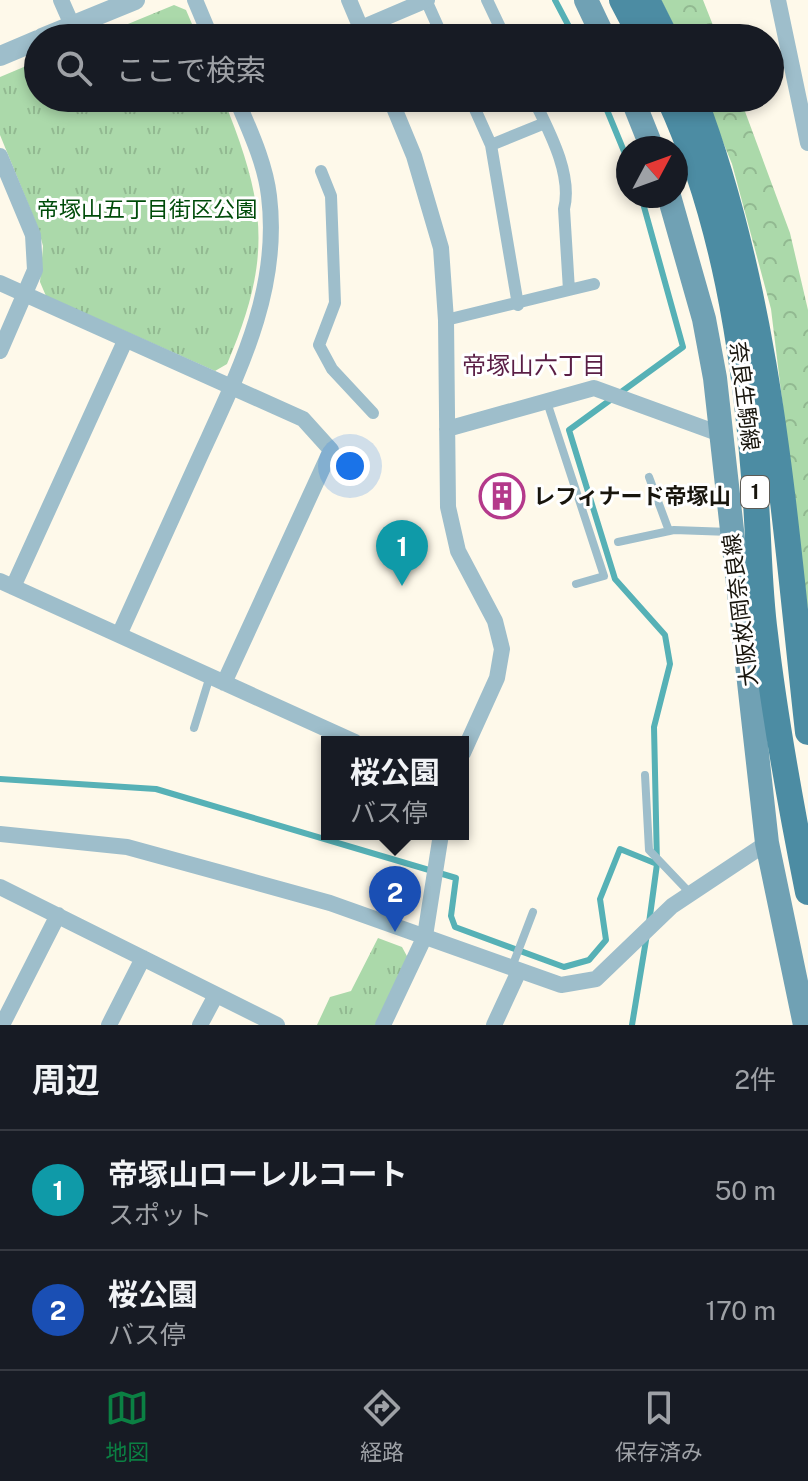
<!DOCTYPE html>
<html lang="ja">
<meta charset="utf-8">
<style>
:root{--surface:#171b24;--page:#242831;--text:#f1f3f6;--muted:#9ea1a6;--line:#363941;--accent:#0b8043}
body{margin:0;font-family:"Public Sans","Noto Sans JP",sans-serif;background:var(--page);color:var(--text)}
.compass{position:absolute;left:616px;top:136px;width:72px;height:72px;border-radius:50%;background:var(--surface);box-shadow:0 4px 12px #0003;rotate:49deg}
.you{position:absolute;left:350px;top:466px;width:28px;height:28px;margin:-20px;border:6px solid #fff;border-radius:50%;background:#1a73e8;box-shadow:0 0 0 12px #1a73e833}
.badge{display:grid;place-items:center;width:52px;height:52px;border-radius:50%;background:var(--accent);color:#fff;font-size:26px;font-weight:700}
.pin{position:absolute;translate:-50% -66px;filter:drop-shadow(0 2px 4px #0008)}
.pin::after{content:'';position:absolute;top:42px;width:28px;height:24px;background:inherit;clip-path:polygon(0 0,100% 0,50% 100%)}
.popup{position:absolute;left:321px;top:736px;width:148px;height:104px;box-sizing:border-box;display:grid;place-content:center;border-radius:0px;background:var(--surface);filter:drop-shadow(0 2px 6px #0005);font-size:26px;white-space:nowrap;color:var(--muted)}
.popup b{font-size:30px;color:var(--text)}
.popup::after{content:'';position:absolute;left:50%;top:100%;margin-left:-16px;border:16px solid transparent;border-top-color:var(--surface)}
.list{margin:0;padding:0;list-style:none}
h2{display:flex;justify-content:space-between;align-items:center;height:104px;margin:0;padding:0 32px;font-size:34px}
h2 small{font-size:26px;font-weight:400;color:var(--muted)}
.list li{display:grid;grid-template-columns:52px 1fr auto;gap:24px;align-items:center;box-sizing:border-box;height:120px;padding:0 32px;border-top:2px solid var(--line)}
.list b{display:block;font-size:30px;white-space:nowrap}
.list p{margin:0;font-size:26px;white-space:nowrap;color:var(--muted)}
.list em{font-size:26px;font-style:normal;color:var(--muted)}
.icon{flex:none;width:44px;height:44px;fill:none;stroke:currentColor;stroke-width:2;stroke-linecap:round;stroke-linejoin:round}
.map{position:relative;flex:none;width:808px;height:1025px;overflow:hidden}
.search{position:absolute;background:var(--surface);box-shadow:0 4px 12px #0003;left:24px;right:24px;top:24px;height:88px;display:flex;align-items:center;gap:20px;box-sizing:border-box;padding:0 28px;border-radius:44px;color:var(--muted);font-size:30px}
.sheet{height:344px;background:var(--surface)}
nav{display:flex;justify-content:space-around;align-items:center;box-sizing:border-box;height:112px;border-top:2px solid var(--line);background:var(--surface);font-size:22px;color:var(--muted)}
nav a{display:grid;justify-items:center;gap:4px}
nav .on{color:var(--accent)}
.map>svg:first-child{display:block}
.forest{fill:url(#forest-crowns)}
.park{fill:url(#park-tufts)}
.lines{fill:none;stroke-linecap:round;stroke-linejoin:round}
.stream{stroke:#56b1b6;stroke-width:6}
.service{stroke:#9ebecb;stroke-width:8}
.pedestrian{stroke:#9ebecb;stroke-width:12}
.minor{stroke:#9ebecb;stroke-width:16}
.tertiary{stroke:#9ebecb;stroke-width:20}
.secondary{stroke:#70a1b4;stroke-width:24}
.primary{stroke:#4c8ca3;stroke-width:26}
.labels{text-anchor:middle;stroke-width:6;stroke-linejoin:round;paint-order:stroke}
.shield{fill:#fff;stroke:#5d5b56;stroke-width:2}
.shield-label{font-size:20px;font-weight:bold;fill:#18150d}
.park-label{font-size:22px;fill:#004c0a;stroke:#fff}
.street-label{font-size:22px;fill:#18150d;stroke:#fff}
.poi-label{font-size:22px;font-weight:bold;fill:#18150d;stroke:#fff;text-anchor:start}
.neighbourhood-label{font-size:24px;fill:#5a1e45;stroke:#fff}
</style>
<div class="map">
<svg width="808" height="1025" viewBox="0 0 808 1025">
<defs>
<pattern id="forest-crowns" width="20" height="18" patternUnits="userSpaceOnUse" patternTransform="scale(2)"><rect width="20" height="18" fill="#abd9aa"/><path d="M2 6a3 3 0 1 1 6 0M12 15a3 3 0 1 1 6 0" fill="none" stroke="#92b991"/></pattern>
<pattern id="park-tufts" width="24" height="20" patternUnits="userSpaceOnUse" patternTransform="scale(2)"><rect width="24" height="20" fill="#abd9aa"/><path d="M3 7l-1-3M5 7V3M7 7l1-3M15 17l-1-3M17 17v-4M19 17l1-3" fill="none" stroke="#92b991"/></pattern>
</defs>
<rect width="100%" height="100%" fill="#fef9ea"/>
<path class="forest" d="M661,0H703L718,38H680Z
M705,98H740L790,233L808,310V613L771,309L732,164Z"/>
<path class="park" d="M174,5L186,10L198,38H94Z
M38,61V98H223C266,204 273,257 227,364L215,371L46,296L40,282L43,246L38,228L0,135V77Z
M378,938L402,947L408,958L375,1025H317L330,997L351,991Z"/>
<g class="lines">
<path class="stream" d="M555,0L575,38
M602,98L628,161
M641,196L683,347L569,430L615,579L665,635L670,664L654,727L657,864L649,923
M0,779L156,789L456,878L451,916L455,927L564,967L589,960L606,940L600,899L620,849L657,864
M632,1025L647,934"/>
<path class="service" d="M547,402L604,576L576,584
M649,477L669,531
M618,542L674,530L730,532
M194,728L210,676
M645,775L649,850L690,893
M512,967L533,912"/>
<path class="pedestrian" d="M426,0L443,38
M487,0L505,38
M470,98L491,145L518,305
M491,145L545,123
M321,171L331,196L335,303L319,345L332,369L373,413
M569,290L594,284
M446,320L569,290L564,209C573,174 548,129 533,98"/>
<path class="minor" d="M61,0L72,25
M195,0L211,38
M349,0L365,38
M778,0L808,143
M361,28L427,0
M390,98L414,156L441,248L446,320L448,507L458,551L495,621L502,649L497,678L463,753
M0,156L33,235L35,270L0,351
M0,283L303,419L331,450L224,683
M447,429L594,388L723,435
M0,581L355,742
M13,587L125,341
M119,635C145,577 171,520 197,463C236,377 281,293 269,196C265,162 249,129 236,98
M0,834L127,847L229,875L330,903L561,985L596,979L672,906L767,843
M0,887L277,1025
M2,1025L58,915
M109,1025L143,958
M200,1025L216,995
M383,1025L425,936L441,834
M494,1025L519,971"/>
<path class="tertiary" d="M42,38L135,0
M0,56L38,40"/>
<path class="secondary" d="M586,0L604,38
M632,98L652,148
M669,196L704,319L715,378L767,843L805,1025"/>
<path class="primary" d="M622,0L642,38
M647,0L666,38
M669,98C723,216 744,348 754,476C759,529 758,582 765,634C775,721 791,807 808,892
M694,98C771,301 784,518 808,732"/>
</g>
<defs>
<g id="building-ring" transform="scale(2.3)"><circle r="9.5" fill="#fff" stroke="#b4398b" stroke-width="1.5"/><path d="M-4-6H4V6H1V3H-1V6H-4ZM-2.5-4.3h1.7v1.8h-1.7ZM.8-4.3h1.7v1.8H.8ZM-2.5-1h1.7V.8h-1.7ZM.8-1h1.7V.8H.8Z" fill="#b4398b"/></g>
</defs>
<g fill-rule="evenodd">
<use href="#building-ring" x="502" y="496"/>
</g>
<g class="labels">
<rect class="shield" x="741" y="476" width="28" height="32" rx="6"/>
<g class="shield-label">
<text x="755" y="499">1</text>
</g>
<g class="park-label">
<text x="147" y="217">帝塚山五丁目街区公園</text>
</g>
<g class="street-label">
<text transform="translate(745 396) rotate(83)" y="8">奈良生駒線</text>
<text transform="translate(740 610) rotate(-97)" y="8">大阪枚岡奈良線</text>
</g>
<g class="poi-label">
<text x="533" y="504">レフィナード帝塚山</text>
</g>
<g class="neighbourhood-label">
<text x="534" y="374">帝塚山六丁目</text>
</g>
</g>
</svg>
<svg class="compass" viewBox="-18 -18 36 36"><path d="M0-13l5 13h-10z" fill="#e53935"/><path d="M0 13l5-13h-10z" fill="#9ea1a6"/></svg>
<div class="you"></div>
<div class="pin badge" style="left:402px;top:586px;background:#0f9aa8">1</div>
<div class="pin badge" style="left:395px;top:932px;background:#1a4fb4">2</div>
<div class="popup"><b>桜公園</b>バス停</div>
<div class="search"><svg class="icon" aria-label="search" viewBox="0 0 24 24"><circle cx="10" cy="10" r="6"/><path d="M15 15l6 6"/></svg>ここで検索</div>
</div>
<section class="sheet">
<h2>周辺<small>2件</small></h2>
<ul class="list">
<li><span class="badge" style="background:#0f9aa8">1</span><div><b>帝塚山ローレルコート</b><p>スポット</p></div><em>50 m</em></li>
<li><span class="badge" style="background:#1a4fb4">2</span><div><b>桜公園</b><p>バス停</p></div><em>170 m</em></li>
</ul>
</section>
<nav>
<a class="on"><svg class="icon" aria-label="map" viewBox="0 0 24 24"><path d="M3 6l6-2 6 2 6-2v14l-6 2-6-2-6 2zM9 4v14M15 6v14"/></svg>地図</a>
<a><svg class="icon" aria-label="directions" viewBox="0 0 24 24"><path d="M12 3l9 9-9 9-9-9zM9 14v-3h6M13 9l2 2-2 2"/></svg>経路</a>
<a><svg class="icon" aria-label="saved" viewBox="0 0 24 24"><path d="M7 4h10v16l-5-4-5 4z"/></svg>保存済み</a>
</nav>
